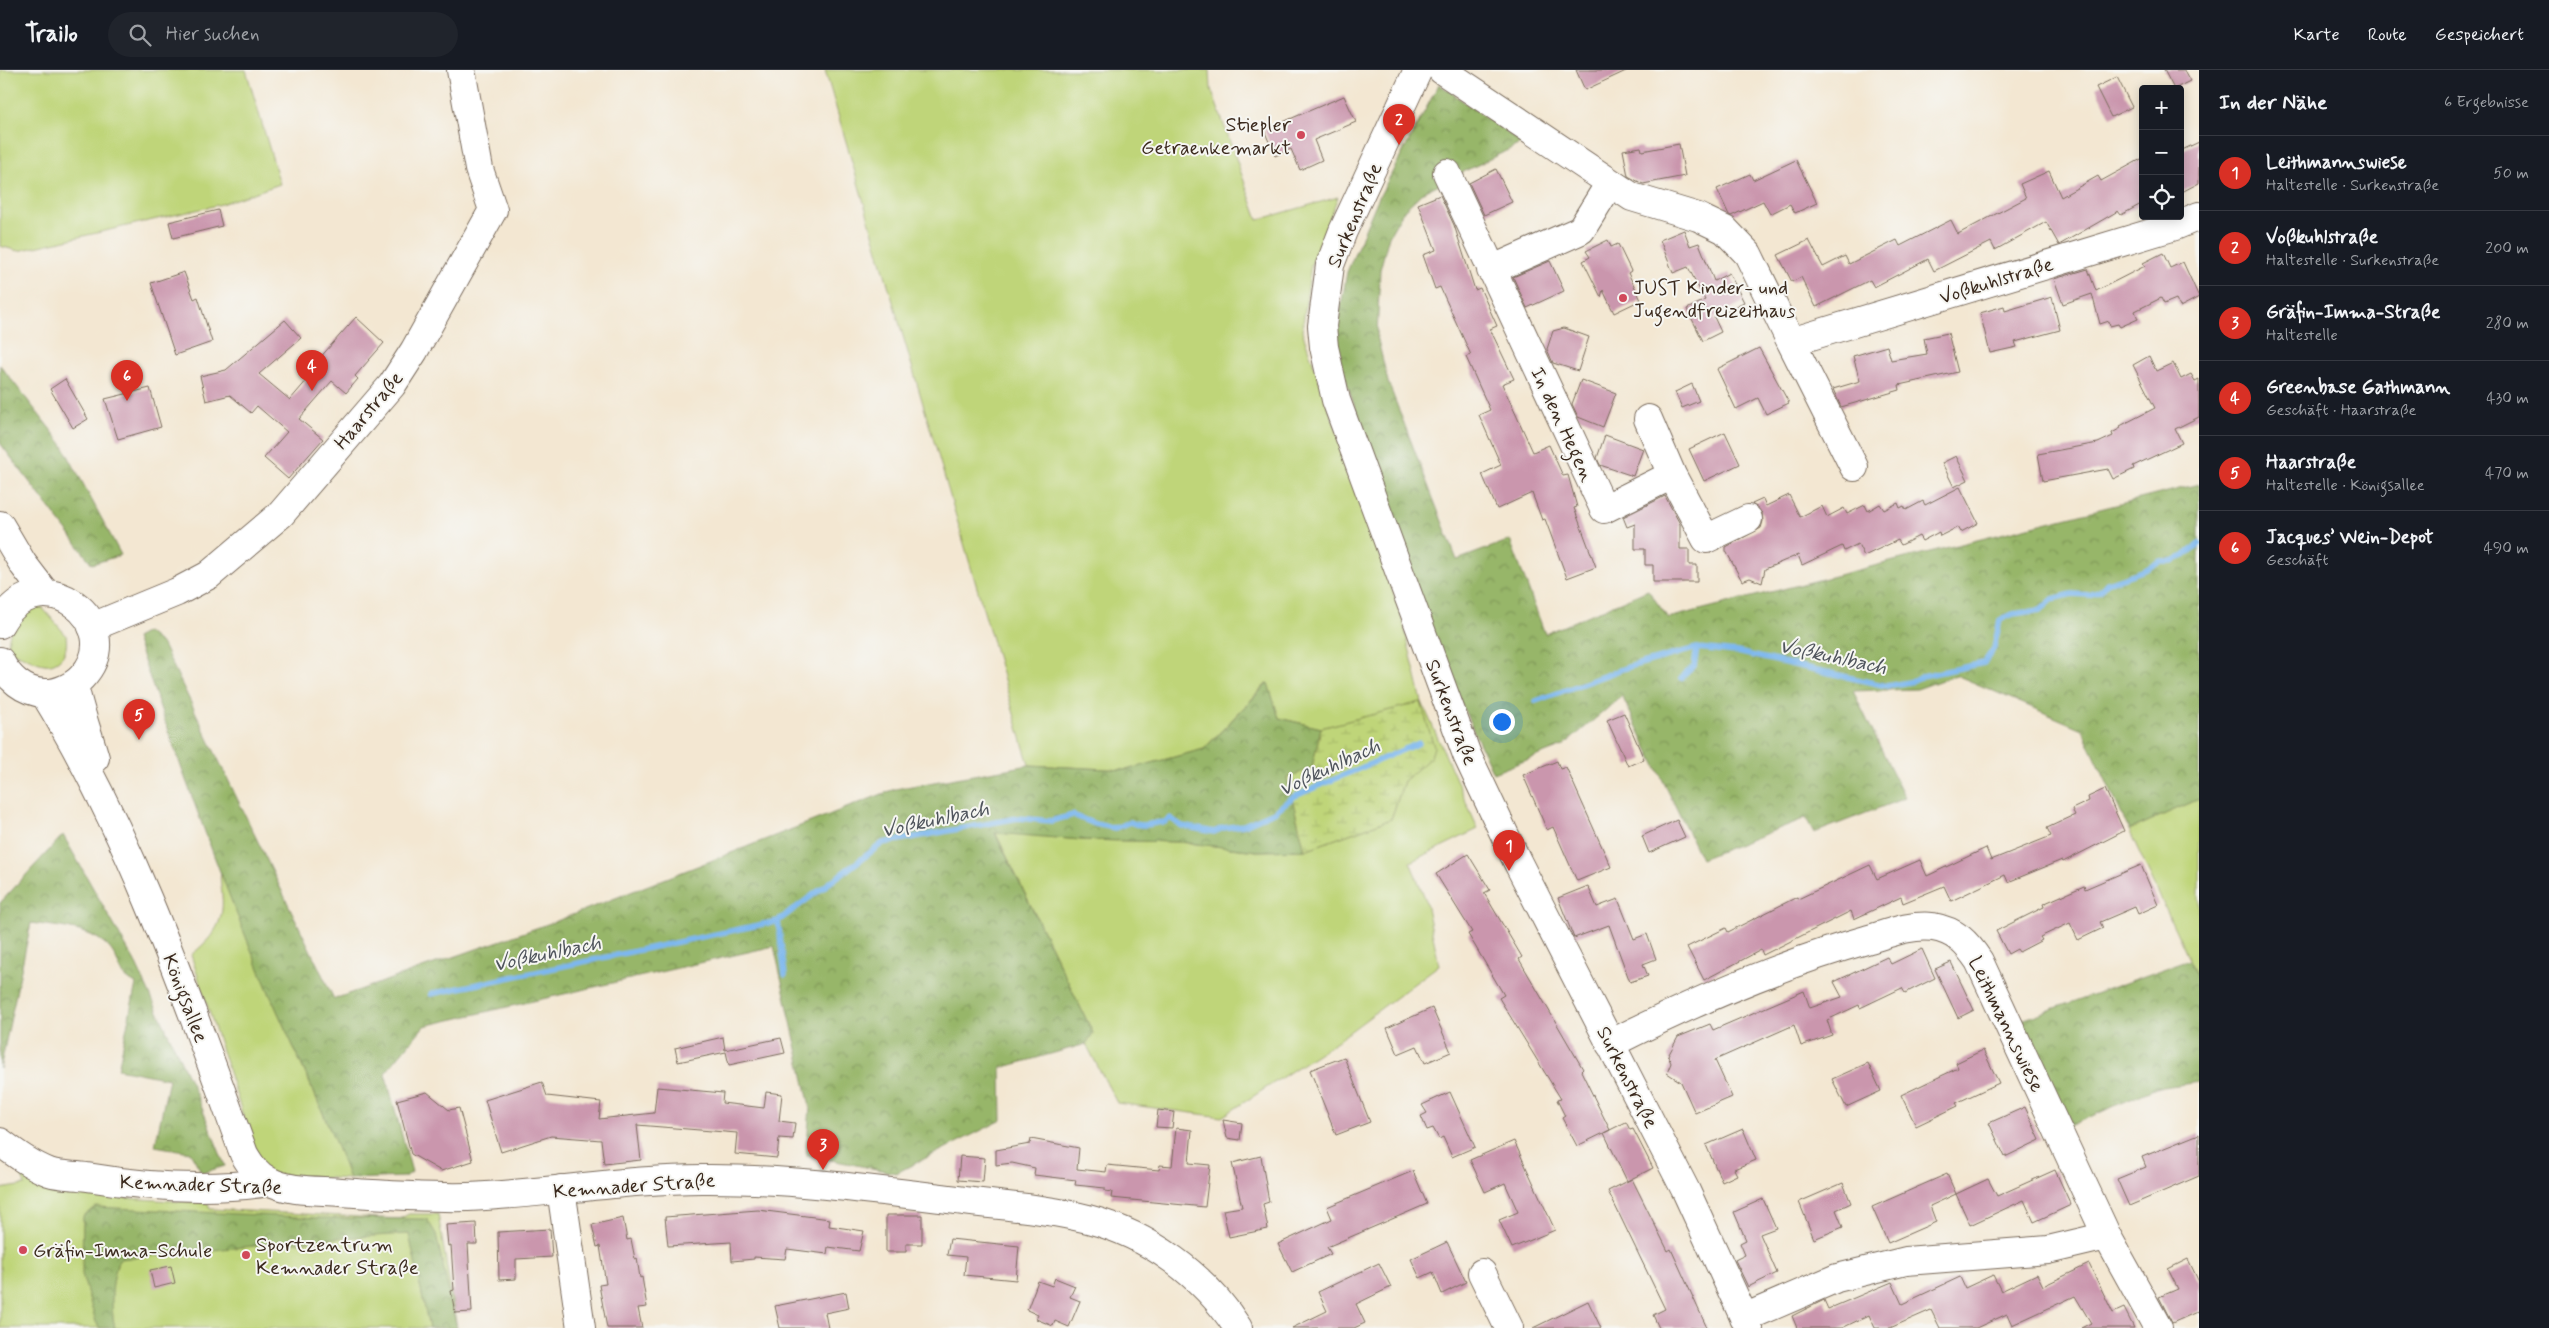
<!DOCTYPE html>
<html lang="de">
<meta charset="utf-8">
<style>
:root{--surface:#171b24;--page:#20242c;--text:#f1f3f6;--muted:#9ea1a6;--line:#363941;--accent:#d93025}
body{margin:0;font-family:Mynerve,sans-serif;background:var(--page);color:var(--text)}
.controls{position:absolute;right:15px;top:15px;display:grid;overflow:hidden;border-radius:5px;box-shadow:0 2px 12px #0003}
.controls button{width:45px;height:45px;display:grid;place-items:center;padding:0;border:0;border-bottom:1px solid var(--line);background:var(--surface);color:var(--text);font:25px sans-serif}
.you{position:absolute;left:1501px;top:651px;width:18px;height:18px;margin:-12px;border:4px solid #fff;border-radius:50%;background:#1a73e8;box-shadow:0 0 0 8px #1a73e833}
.badge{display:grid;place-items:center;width:32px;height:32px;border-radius:50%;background:var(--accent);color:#fff;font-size:16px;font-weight:700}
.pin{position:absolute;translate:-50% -41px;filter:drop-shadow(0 1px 2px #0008)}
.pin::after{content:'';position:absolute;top:26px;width:18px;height:15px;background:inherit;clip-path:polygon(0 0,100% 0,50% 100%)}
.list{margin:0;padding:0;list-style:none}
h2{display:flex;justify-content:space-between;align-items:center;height:65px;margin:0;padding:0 20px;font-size:21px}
h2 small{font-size:16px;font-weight:400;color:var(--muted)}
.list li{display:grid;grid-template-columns:32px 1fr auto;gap:15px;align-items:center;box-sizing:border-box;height:75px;padding:0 20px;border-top:1px solid var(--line)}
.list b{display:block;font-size:19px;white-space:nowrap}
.list p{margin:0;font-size:16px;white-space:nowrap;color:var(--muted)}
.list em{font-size:16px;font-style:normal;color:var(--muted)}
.icon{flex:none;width:28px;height:28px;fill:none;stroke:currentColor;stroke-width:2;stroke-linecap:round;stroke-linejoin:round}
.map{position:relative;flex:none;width:2199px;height:1258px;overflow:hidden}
header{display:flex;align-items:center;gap:30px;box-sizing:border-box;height:70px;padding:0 25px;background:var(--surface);border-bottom:1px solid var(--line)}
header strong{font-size:24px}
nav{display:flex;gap:28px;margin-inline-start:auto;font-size:18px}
.search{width:350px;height:45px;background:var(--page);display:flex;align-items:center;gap:12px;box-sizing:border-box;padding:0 18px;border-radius:28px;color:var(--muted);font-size:19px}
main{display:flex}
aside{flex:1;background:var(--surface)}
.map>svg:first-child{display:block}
.green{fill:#bfd579;stroke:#7d804c}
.forest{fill:url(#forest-crowns);stroke:#697044}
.wetland{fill:url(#wetland-marsh);stroke:#7d804c}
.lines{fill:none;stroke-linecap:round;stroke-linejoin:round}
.stream{stroke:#7db7ee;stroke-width:5.5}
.building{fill:#ca96ad}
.minor-casing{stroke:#7b6c5d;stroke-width:30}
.major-casing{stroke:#7b6c5d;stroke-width:30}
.minor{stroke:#fff;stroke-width:28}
.major{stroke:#fff;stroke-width:28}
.poi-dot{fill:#d1495b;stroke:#f6f6f2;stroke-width:2}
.labels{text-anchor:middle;stroke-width:4;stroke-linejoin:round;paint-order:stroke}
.poi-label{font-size:20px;fill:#3b2a1e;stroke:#f6f6f2;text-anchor:start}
.street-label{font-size:20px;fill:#3b2a1e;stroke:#f6f6f2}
.water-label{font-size:21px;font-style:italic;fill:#4f545c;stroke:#f6f6f2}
</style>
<header>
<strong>Trailo</strong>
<div class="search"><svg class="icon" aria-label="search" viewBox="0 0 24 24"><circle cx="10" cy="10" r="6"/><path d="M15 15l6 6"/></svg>Hier suchen</div>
<nav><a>Karte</a><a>Route</a><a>Gespeichert</a></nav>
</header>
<main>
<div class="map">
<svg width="2199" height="1258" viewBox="0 0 2199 1258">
<defs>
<pattern id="forest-crowns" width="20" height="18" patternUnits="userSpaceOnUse" patternTransform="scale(1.25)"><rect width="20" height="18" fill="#97b669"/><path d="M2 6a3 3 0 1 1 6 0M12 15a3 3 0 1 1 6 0" fill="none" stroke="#7c9456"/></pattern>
<pattern id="wetland-marsh" width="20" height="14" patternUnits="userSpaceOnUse" patternTransform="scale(1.25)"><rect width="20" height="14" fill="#bfd579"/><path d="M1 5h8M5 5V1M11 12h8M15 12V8" fill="none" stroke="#a5b768"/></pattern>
</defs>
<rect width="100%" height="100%" fill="#f6f6f2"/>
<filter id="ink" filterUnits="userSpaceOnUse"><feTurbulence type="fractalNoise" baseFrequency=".02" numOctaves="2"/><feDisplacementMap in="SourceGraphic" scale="10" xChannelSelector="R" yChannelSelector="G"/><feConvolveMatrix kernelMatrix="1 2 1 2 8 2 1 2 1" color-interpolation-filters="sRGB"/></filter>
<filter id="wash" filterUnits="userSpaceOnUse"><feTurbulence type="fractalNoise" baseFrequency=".0096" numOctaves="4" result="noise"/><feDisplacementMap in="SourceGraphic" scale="20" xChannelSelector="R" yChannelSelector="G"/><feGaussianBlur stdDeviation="1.12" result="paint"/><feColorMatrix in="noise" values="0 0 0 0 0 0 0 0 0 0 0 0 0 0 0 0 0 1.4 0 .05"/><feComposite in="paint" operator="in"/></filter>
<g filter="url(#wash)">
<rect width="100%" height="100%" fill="#f3e7d2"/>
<path class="green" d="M0,0H246L280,114L218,135L18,181L0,176Z
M825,0H1210L1211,19L1258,150L1338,127L1311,195L1302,261L1402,548L1422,632L1478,759L1410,792L1425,828L1439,895L1340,969L1222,1047L1117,1033L1086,974L1093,963L995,762L1081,770L1180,772L1257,781L1305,780L1391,749L1404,711L1430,687L1422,632L1321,658L1279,648L1267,613L1204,679L1126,700L1029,695Z
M40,535L66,565C67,573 67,581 61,588C45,605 25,582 8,582C8,553 17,549 40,535Z
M2199,729V911L2129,760Z
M221,803L270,924L335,1070L349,1109L267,1104L249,1064L191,885C211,869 225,854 222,825C222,818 219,809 221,803Z
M21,1102L55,1117L105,1127L208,1133L210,1139L399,1149L409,1144H438L457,1258H0V1119L25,1115Z"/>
<path class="forest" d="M1439,14L1522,73L1423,122L1404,140L1389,166L1380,200L1377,266L1388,312L1457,490L1510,470L1545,564L1648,520L1668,548L2199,414V729L2129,760L2082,659L1956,605L1917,619L1853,621L1905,728L1814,763L1806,748L1701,789L1622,626L1563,676L1493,703L1440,587L1334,276L1347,202L1377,131Z
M0,295L62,374L121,485L92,494L0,373Z
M147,562L163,575L334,929L559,850L895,719L1029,695L1126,700L1204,679L1268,613L1279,648L1321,658L1312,698L1287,708L1305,780L1257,781L1180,772L1081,770L995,763L1093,963L1086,974L1001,998L1002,1050L896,1103L806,1085L810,1037L774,876L424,956L385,1003L412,1102L405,1107L349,1109C327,1046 297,986 270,925C220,808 177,688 136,568Z
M63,765L136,894L198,1028L225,1096L202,1103L190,1082L155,1076L169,1009L118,999L136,914C116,904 122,895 111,880C94,858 57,857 31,853L0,999V833Z
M2189,890L2199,911V1012L2156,1018L2069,1056L2019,951Z
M96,1137L319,1148L427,1149L436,1164L457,1258H429L409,1164L337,1168L119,1189C111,1208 110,1238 115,1258H100L96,1252L82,1204L83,1146Z"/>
<path class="wetland" d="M1421,632L1434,677L1431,687L1404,711L1391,749L1305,780L1287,708L1312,698L1321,658Z"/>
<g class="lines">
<path class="stream" d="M1681,608L1694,596L1697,578
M1536,631L1625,598L1697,578L1737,582L1887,616L1914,611L1922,606L1984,593L1994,578L2000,550L2013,544L2041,540L2053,529L2072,524L2089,525L2100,521L2107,513L2145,500L2160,491H2172L2184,486L2199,474
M778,851L785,905
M431,924L778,851L883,773L1018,748L1051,751L1073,745L1095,754L1115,758L1130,752C1144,759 1151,752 1165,752L1170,748L1182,756L1214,762L1223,758L1244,755L1274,742L1293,727L1419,673"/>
</g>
<g id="blocks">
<path class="building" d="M1576,0H1628L1585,20Z
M2164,0H2184L2190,11L2174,19Z
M2117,7L2132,37L2111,47L2096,17Z
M1344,26L1356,52L1314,70L1322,90L1300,100L1291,79L1275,86L1264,60Z
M2199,72V113L2180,123V81Z
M1679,74L1685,106L1643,114L1628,106L1623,80L1641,77L1642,81Z
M2143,88V133L2121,145L2118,141L2059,175L2046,152L1995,180L1991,172L1934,201L1928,189L1874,217L1870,210L1816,237L1801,207L1792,212L1778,185L1809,170L1823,197L1845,186L1849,194L1897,170L1900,176L1951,150L1958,164L2026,128L2020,114L2049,101L2061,127L2098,106L2101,111Z
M1796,90L1817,133L1795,143L1790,134L1770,144L1763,131L1731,146L1729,145L1717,119L1750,104L1753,110Z
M1496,99L1512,132L1484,145L1469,113Z
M1440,125L1454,155L1475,220L1480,218L1497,256L1490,259L1514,309L1502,314L1533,382L1549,375L1563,406L1568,405L1577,437L1574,438L1596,497L1567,508L1545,449L1542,450L1532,423L1497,439L1482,404L1501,395L1479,345L1490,340L1466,287L1471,285L1440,217L1435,219L1423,185L1436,180L1418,134Z
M218,140L222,156L173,168L169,152Z
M1684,160L1690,176L1699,173L1714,211L1729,203L1744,232L1714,247L1721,262L1703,271L1687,239L1705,230L1688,197L1673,203L1660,170Z
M1608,170L1611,177L1618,174L1631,201L1628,203L1641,230L1614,243L1603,220L1601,227L1583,191L1590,187L1586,181Z
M2163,183L2170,198L2183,192L2199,227L2180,237L2176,229L2164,234L2161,228L2135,241L2138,249L2120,257L2118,254L2110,256L2109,251L2100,254L2092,224L2063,234L2054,209L2088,199L2096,221L2145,196L2143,193Z
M1550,191L1564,221L1527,238L1513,207Z
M184,202L194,229L198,227L212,272L175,285L151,213Z
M2052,227L2060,260L2015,272L2017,277L1990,283L1980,243L2004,236L2005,241Z
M356,247L384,273L355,306L358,309L346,323L332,311L299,349L323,369L288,409L264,388L287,362L257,336L251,343L230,325L206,331L200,306L226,300L285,250L301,268L259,304L290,330L314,302L310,299Z
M1564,258L1589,267L1578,301L1553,293L1547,279L1553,261Z
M1948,263L1958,302L1899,315L1900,320L1841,337L1833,319L1860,311L1853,286L1887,276L1891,290L1927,284L1924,268Z
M1759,278L1789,333L1766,344L1758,328L1736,339L1717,299Z
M2149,286L2156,301L2173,293L2181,309L2191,304L2195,311L2199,309V347L2175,359L2182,373L2133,396L2134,399L2113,409L2108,399L2043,411L2038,384L2098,373L2113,366L2112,363L2121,358L2120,356L2155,338L2133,295Z
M65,309L88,349L73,358L50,319Z
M1581,310L1616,323L1603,357L1578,347L1572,334Z
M1692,314L1699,331L1682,338L1675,322Z
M150,318L161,357L118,369L105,329Z
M1725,362L1740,394L1704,411L1689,379Z
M1605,365L1643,379L1633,406L1600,395L1597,388Z
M1956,386L1968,410L1954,417L1942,393Z
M1960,417L1978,453L1961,462L1958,457L1940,466L1939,462L1922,471L1919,466L1901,475L1898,470L1864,486L1858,474L1844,481L1842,476L1802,495L1798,485L1765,499L1762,513L1750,508L1742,511L1726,481V477L1761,458L1763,451L1762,443L1752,434L1763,429L1766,436L1789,425L1800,447L1822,436L1827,447L1844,438L1847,444L1865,435L1868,441L1880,434L1884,440L1898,433L1900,438L1904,436L1906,440L1923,431L1925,435Z
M1665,426L1680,454V479H1689V495H1697V512H1653V495H1645V479H1635V454L1627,457L1623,447Z
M1624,643L1644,689L1628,696L1607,650Z
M1557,691L1560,699L1566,697L1611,797L1577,811L1553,757L1547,760L1523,705Z
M2105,719L2124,761L2063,792L2062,790L2008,812L2005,805L1951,831L1944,816L1903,833L1901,827L1854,849L1851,841L1763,885L1761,880L1704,910L1687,877L1726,858L1728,862L1797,827L1798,829L1870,795L1877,809L1920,790L1927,806L1986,778L1991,790L2051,766L2047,758L2075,745L2072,739L2089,731L2088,727Z
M1677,750L1685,767L1649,783L1642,766Z
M1468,784L1490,820L1484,823L1522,887L1519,889L1583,999L1581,1001L1610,1060L1577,1076L1562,1048L1565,1046L1557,1030L1561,1029L1499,928L1504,925L1468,864L1472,862L1436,804Z
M2141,795L2158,835L2138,844L2135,837L2100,852L2103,858L2078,870L2070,853L2040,867L2042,870L2019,882L2017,879L2008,884L1996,861L2044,837L2043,834L2084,816L2085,819Z
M1588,816L1597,837L1618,829L1634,869L1647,864L1656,889L1643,894L1648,906L1630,912L1609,855L1574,868L1558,828Z
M1922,879L1935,908L1905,923L1902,918L1860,938L1859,935L1827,950L1832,965L1801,976L1794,955L1715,990L1732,1027L1695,1043L1681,1012L1667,1003L1671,993L1668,986L1678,967L1710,954L1713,960L1804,921L1810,938L1842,927L1834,912L1887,887L1891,894Z
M1951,892L1974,940L1958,948L1935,899Z
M1432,938L1451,982L1425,993L1417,976L1398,984L1387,958Z
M723,967L725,980L781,968L785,983L729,995L726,982L678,992L675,978Z
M1983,980L1999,1013L1956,1033L1958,1036L1916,1056L1901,1025L1958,998L1956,993Z
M1344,987L1370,1052L1336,1065L1310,1000Z
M1868,993L1881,1021L1846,1037L1832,1009Z
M542,1012L547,1026L601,1032L599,1049L654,1043L657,1017L723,1023L722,1033L764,1038L766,1022L782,1024L779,1051L795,1053L793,1069L779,1068L777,1088L735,1084L737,1063L637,1055L641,1090L604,1094L601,1070L551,1066L501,1082L485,1030Z
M427,1022L449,1040L459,1038L473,1091L441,1101L411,1084L397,1030Z
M1450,1022L1475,1077L1452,1087L1443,1067L1439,1069L1433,1058L1427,1060L1421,1046L1427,1043L1422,1035Z
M2025,1037L2040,1070L2005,1087L1989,1053Z
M1158,1040L1174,1042L1172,1058L1156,1057Z
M1223,1050L1242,1053L1240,1070L1227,1068Z
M1626,1052L1630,1060L1633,1059L1653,1098L1627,1111L1604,1063Z
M1176,1058L1192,1060L1189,1093L1210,1095L1205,1137L1111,1128L1112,1122L1105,1121V1118L1075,1115L1076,1110L1034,1105L1035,1098L1012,1093L996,1095V1080L1030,1074L1031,1069L1079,1078L1077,1099L1106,1102L1107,1095L1159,1100L1160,1095L1172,1096Z
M1743,1059L1756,1090L1734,1099L1737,1105L1722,1112L1706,1075Z
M2199,1064V1106L2129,1136L2117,1109L2146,1097L2142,1087Z
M1514,1071L1555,1160L1512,1178L1499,1150L1518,1142L1505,1113L1485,1122L1470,1090Z
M960,1086L985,1088L983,1112L958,1110Z
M1261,1086L1269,1132L1263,1134L1268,1159L1229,1167L1223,1140L1242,1137L1232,1093Z
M2055,1100L2071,1135L2034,1152L2024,1130L1970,1155L1956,1124L1988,1109L1997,1126Z
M1413,1101L1427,1134L1327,1177L1331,1184L1292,1202L1278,1174L1332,1149L1327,1137Z
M1947,1104L1956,1124L1930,1136L1936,1152L1888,1173L1872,1137Z
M1632,1109L1668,1181L1671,1179L1707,1258H1659L1653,1245L1665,1239L1608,1121Z
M1843,1113L1851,1133L1836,1140L1843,1157L1814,1169L1799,1132Z
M1763,1129L1776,1158L1760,1164L1777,1203L1748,1217L1735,1190L1745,1185L1740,1173L1746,1170L1734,1142Z
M758,1140L830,1149L829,1156L864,1161L859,1181L828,1177L827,1184L787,1179L785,1189L754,1187V1189L732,1191L731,1172L668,1176L665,1147Z
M886,1145H922V1174H906V1182H886Z
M623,1148L627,1170L631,1169L635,1189L637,1188L640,1208L642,1207L647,1237L638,1238L642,1258H607L599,1215L606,1214L600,1176L597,1177L592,1155Z
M476,1153L477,1174H468L472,1242L455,1243L451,1221L454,1220L451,1175L448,1176L446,1155Z
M550,1159L552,1187L516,1189V1209L499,1210L498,1162Z
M950,1169L1019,1176L1016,1210L964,1205L966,1187L947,1185Z
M1447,1172L1466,1212L1442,1224L1433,1202L1420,1208L1411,1189Z
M2188,1189L2199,1212V1241L2172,1253L2159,1227L2178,1219L2168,1199Z
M1379,1193L1391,1217L1356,1234L1365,1253L1354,1258H1292L1327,1241L1318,1222Z
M2089,1194L2113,1243L2124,1238L2134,1258H2081L2091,1253L2075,1226L2012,1255L2007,1244L1976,1258H1940L1931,1240L1890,1258H1875L1869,1245L1842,1258H1797L1792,1246L1824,1230L1828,1239L1892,1212L1902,1234L1960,1207L1965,1218L1993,1205L2001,1221L2037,1204L2043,1216Z
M171,1196L175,1213L154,1218L150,1200Z
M1055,1208L1075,1216L1070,1227L1080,1231L1069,1257L1055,1251L1053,1256L1036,1249L1038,1245L1027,1240L1038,1211L1052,1216Z
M846,1222L849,1238L825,1243L828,1258H780L775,1236Z
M1588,1231L1601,1258H1533Z"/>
</g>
</g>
<g filter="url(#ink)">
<use href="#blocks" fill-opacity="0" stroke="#7b6c5d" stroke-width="1"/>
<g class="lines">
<g class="minor-casing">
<path id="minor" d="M1418,0L1343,161L1330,195L1322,256L1324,277L1336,330L1467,685L1518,793L1686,1121L1749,1258
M1442,0L1632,127L1698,147L1725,160L1748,184L1791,272L2175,156L2199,146
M1447,103L1604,439L1672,405L1706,469L1748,449
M1491,200L1581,160L1610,113
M1791,272L1854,397
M1648,349L1672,405
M92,557L177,522L209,505L281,444L392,315L414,281L493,140L479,99L461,0
M1610,974C1693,932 1777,895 1866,870C1887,864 1911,854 1933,857C1956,861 1967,873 1979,891L2107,1166L2158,1258
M0,1072C16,1084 31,1095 49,1102C61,1106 74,1105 87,1107C147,1117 210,1121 270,1112
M561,1119L581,1258
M1482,1203L1509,1258
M1744,1248L1837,1208L1906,1191L2048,1180L2107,1166"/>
</g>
<g class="major-casing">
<path id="major" d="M0,455L23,494L46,524
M0,554C39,483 131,554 82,607C74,616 57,624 44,623C24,622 8,608 0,591
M74,615C79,640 88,663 95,688
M44,623C132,766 187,927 244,1084C251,1096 257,1105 269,1111C289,1122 319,1120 341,1122C384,1125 425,1128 468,1127C549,1124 629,1108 710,1109C793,1109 875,1120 957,1130C1000,1136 1045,1138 1088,1149C1149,1165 1204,1205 1238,1258"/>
</g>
<use href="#minor" class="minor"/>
<use href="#major" class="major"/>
</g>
</g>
<g class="poi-dot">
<circle cx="1301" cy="65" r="5"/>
<circle cx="1623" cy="228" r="5"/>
<circle cx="23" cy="1180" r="5"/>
<circle cx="246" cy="1185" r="5"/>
</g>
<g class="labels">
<g class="poi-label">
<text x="1291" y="61" text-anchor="end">Stiepler<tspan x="1291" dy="23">Getraenkemarkt</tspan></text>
<text x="1633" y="224">JUST Kinder- und<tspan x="1633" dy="23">Jugendfreizeithaus</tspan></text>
<text x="256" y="1181">Sportzentrum<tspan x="256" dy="23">Kemnader Straße</tspan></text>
<text x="33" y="1187">Gräfin-Imma-Schule</text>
</g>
<g class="street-label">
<text transform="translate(1354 145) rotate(-67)" y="7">Surkenstraße</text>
<text transform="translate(1996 210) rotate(-17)" y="7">Voßkuhlstraße</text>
<text transform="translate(368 340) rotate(-50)" y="7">Haarstraße</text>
<text transform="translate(1563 354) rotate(65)" y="7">In den Hegen</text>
<text transform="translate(1452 642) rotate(69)" y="7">Surkenstraße</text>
<text transform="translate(186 928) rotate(69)" y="7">Königsallee</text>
<text transform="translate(2007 954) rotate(64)" y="7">Leithmannswiese</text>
<text transform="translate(1628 1007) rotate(63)" y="7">Surkenstraße</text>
<text transform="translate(201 1114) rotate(2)" y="7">Kemnader Straße</text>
<text transform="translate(634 1115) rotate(-4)" y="7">Kemnader Straße</text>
</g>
<g class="water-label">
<text transform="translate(1833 586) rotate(12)" y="7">Voßkuhlbach</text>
<text transform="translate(1329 697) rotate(-25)" y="7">Voßkuhlbach</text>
<text transform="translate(935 749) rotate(-12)" y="7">Voßkuhlbach</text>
<text transform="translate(547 883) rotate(-12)" y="7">Voßkuhlbach</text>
</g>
</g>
</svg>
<div class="controls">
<button>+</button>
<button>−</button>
<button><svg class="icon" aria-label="locate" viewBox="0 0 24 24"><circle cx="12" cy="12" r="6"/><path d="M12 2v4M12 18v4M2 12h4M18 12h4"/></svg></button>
</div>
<div class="you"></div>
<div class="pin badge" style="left:1509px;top:801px">1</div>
<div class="pin badge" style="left:1399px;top:75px">2</div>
<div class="pin badge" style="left:823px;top:1100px">3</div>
<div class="pin badge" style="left:312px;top:321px">4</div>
<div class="pin badge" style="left:139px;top:670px">5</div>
<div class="pin badge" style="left:127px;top:331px">6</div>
</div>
<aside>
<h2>In der Nähe<small>6 Ergebnisse</small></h2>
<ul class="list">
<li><span class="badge">1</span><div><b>Leithmannswiese</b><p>Haltestelle · Surkenstraße</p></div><em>50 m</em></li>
<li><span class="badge">2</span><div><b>Voßkuhlstraße</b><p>Haltestelle · Surkenstraße</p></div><em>200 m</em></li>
<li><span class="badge">3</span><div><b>Gräfin-Imma-Straße</b><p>Haltestelle</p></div><em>280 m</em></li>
<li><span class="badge">4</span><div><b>Greenbase Gathmann</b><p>Geschäft · Haarstraße</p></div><em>430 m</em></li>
<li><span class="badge">5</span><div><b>Haarstraße</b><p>Haltestelle · Königsallee</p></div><em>470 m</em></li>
<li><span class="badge">6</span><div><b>Jacques’ Wein-Depot</b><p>Geschäft</p></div><em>490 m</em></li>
</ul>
</aside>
</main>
